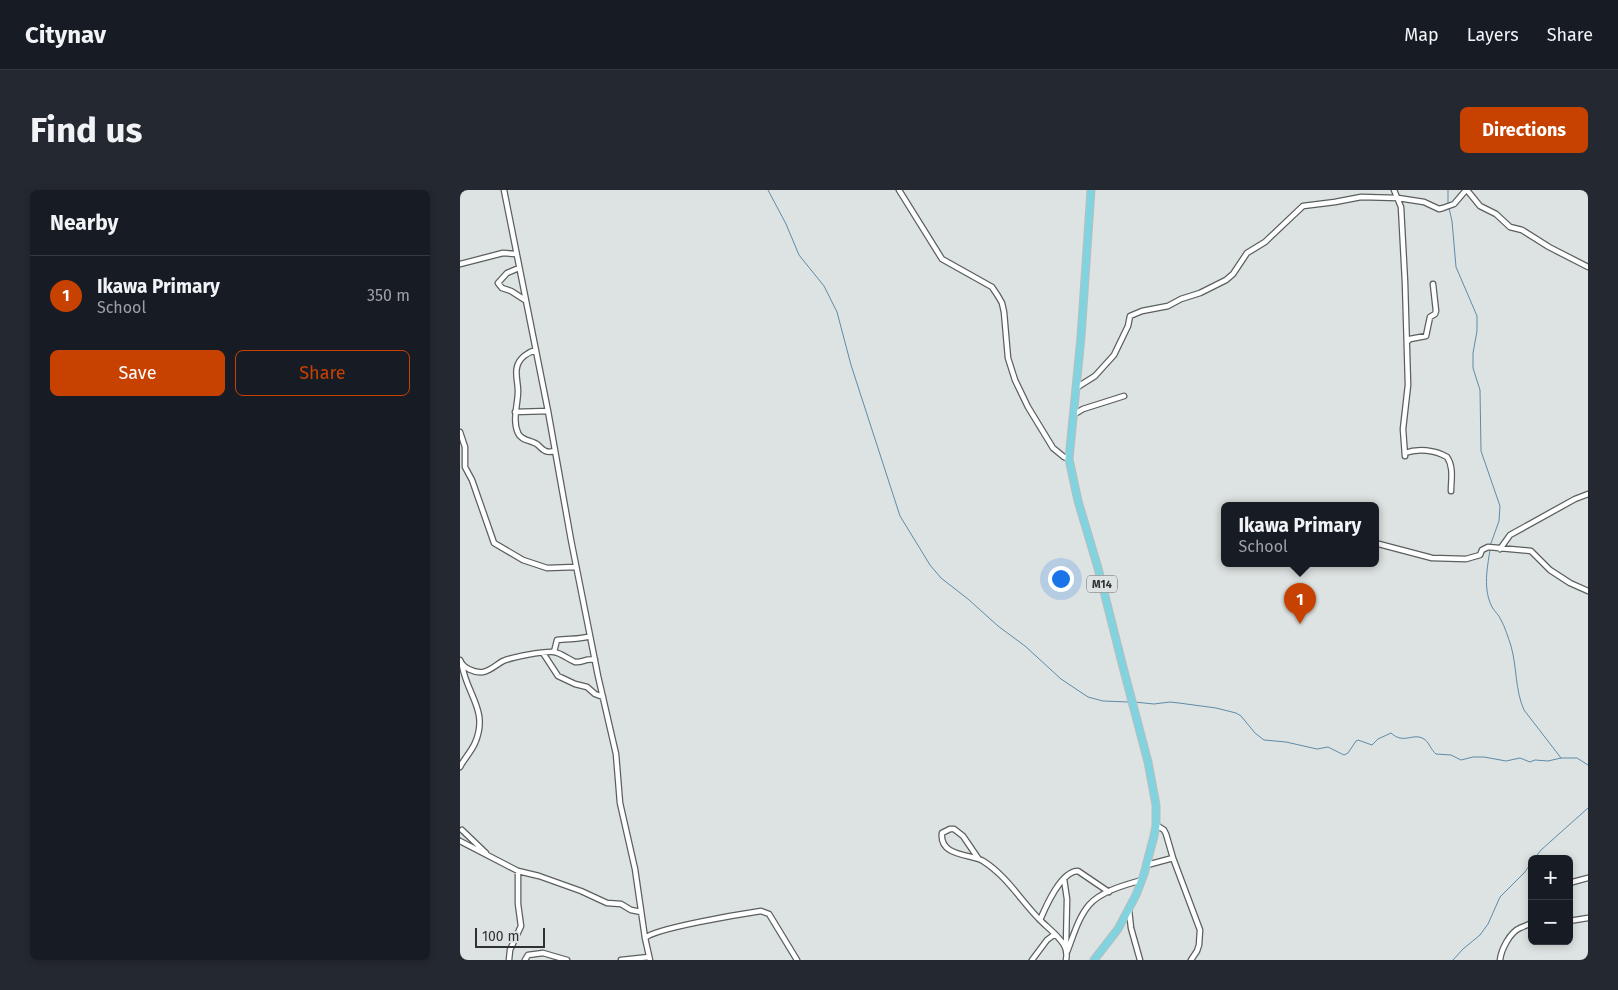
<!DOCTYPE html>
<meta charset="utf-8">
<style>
:root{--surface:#171b24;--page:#242831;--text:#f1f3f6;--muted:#9ea1a6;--line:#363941;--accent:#c74100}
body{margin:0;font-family:"Fira Sans",sans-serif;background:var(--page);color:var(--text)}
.controls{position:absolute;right:15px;bottom:15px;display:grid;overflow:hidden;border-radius:8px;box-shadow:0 2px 8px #0003}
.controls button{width:45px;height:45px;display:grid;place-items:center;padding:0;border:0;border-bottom:1px solid var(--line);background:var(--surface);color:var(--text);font:25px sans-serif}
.scale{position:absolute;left:15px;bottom:12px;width:70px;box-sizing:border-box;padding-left:5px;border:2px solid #303232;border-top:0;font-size:14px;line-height:18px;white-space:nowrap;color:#303232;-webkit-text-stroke:4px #dde3e2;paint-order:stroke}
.you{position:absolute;left:600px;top:388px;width:18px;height:18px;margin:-12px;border:4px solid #fff;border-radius:50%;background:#1a73e8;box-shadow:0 0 0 8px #1a73e833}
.badge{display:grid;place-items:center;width:32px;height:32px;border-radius:50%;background:var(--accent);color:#fff;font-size:16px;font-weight:700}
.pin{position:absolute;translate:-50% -41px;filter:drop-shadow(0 1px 2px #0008)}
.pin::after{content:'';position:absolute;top:26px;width:18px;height:15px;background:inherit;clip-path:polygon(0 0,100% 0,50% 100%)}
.popup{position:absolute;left:761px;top:312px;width:158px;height:65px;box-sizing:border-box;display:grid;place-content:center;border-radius:8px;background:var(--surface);filter:drop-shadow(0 1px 4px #0005);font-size:16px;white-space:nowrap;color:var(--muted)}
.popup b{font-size:19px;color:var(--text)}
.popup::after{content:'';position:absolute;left:50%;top:100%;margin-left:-10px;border:10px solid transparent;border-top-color:var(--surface)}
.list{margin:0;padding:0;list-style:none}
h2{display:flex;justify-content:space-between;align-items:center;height:65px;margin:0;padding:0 20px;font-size:21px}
h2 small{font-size:16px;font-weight:400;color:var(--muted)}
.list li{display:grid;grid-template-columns:32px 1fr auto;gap:15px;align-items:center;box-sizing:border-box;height:80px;padding:0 20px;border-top:1px solid var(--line)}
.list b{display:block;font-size:19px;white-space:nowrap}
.list p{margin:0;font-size:16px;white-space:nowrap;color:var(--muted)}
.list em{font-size:16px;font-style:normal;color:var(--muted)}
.actions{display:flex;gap:10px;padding:15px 20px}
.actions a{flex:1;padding:11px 0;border:1px solid var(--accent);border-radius:8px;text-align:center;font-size:18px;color:var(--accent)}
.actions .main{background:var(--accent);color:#fff}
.map{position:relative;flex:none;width:1128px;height:770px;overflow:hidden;border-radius:8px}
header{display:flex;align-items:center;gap:30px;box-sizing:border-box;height:70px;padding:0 25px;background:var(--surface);border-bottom:1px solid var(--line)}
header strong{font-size:24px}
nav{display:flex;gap:28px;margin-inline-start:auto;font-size:18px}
.intro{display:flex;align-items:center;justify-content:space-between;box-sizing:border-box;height:120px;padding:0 30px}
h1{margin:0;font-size:35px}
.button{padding:12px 22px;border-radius:8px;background:var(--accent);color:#fff;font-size:18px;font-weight:700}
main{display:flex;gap:30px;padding:0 30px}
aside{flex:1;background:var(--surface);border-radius:8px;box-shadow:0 2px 8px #0003}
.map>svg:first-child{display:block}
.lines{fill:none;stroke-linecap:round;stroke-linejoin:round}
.stream{stroke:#5e8ba9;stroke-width:1}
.minor-casing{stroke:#5a605f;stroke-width:7}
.primary-casing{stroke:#bdbdbd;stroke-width:9}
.minor{stroke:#fff;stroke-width:4.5}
.primary{stroke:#80d3df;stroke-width:7}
.labels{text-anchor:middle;stroke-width:5;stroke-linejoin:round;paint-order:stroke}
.shield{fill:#dde3e2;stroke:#646767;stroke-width:1}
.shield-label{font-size:11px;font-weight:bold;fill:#303232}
</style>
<header>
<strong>Citynav</strong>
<nav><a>Map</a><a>Layers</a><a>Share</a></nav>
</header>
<div class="intro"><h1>Find us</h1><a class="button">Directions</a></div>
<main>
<aside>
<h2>Nearby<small></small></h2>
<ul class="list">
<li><span class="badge">1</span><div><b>Ikawa Primary</b><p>School</p></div><em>350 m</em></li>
</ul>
<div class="actions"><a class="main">Save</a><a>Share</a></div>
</aside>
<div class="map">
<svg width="1128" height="770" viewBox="0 0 1128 770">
<rect width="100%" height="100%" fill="#dde3e2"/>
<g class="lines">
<path class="stream" d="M308,0L326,34L339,65L364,96L377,122L391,175L440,326L470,375L481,388L508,409L538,436L565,456L601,489L628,507L643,511L668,512
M988,0V14
M989,18L992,31L996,77L1017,126V141L1013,163V178L1020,200L1021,261L1040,316L1039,331L1030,356
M1030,360C1027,379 1023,399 1032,417C1035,422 1039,425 1041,430C1045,437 1048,447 1051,456C1057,477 1055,500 1064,520L1101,568
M674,512L694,514L710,512L719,513L756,518L776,523L781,526L795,543L804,550L826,552L857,559L868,557L884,565L888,563L896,551L898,550L912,555L918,549L931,543C944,555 953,542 964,549C969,552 971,560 976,564L991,565L1001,570L1013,567H1024L1046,571L1060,568L1070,572L1075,570L1088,571L1101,568H1117L1128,575
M1074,669L1081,660L1128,618
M993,770L1003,759L1020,745L1028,734L1040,707L1065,682L1072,671"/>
<g class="minor-casing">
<path id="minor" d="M44,0L88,221L111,350L138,486L156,564L160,613L175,679L185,748L190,770
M439,0L482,69L532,97L538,106L542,113L544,122L548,168L555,190L568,217L593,258L604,267L609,269
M934,0L941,17L945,92L948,195L943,239L945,266
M1007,0L1020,16L1036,24L1050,37L1062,40L1089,57L1128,77
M0,74L43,63L56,64
M59,78L47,83L38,93L42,98L51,101L65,110
M947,152L950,149L966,146L970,127L975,124L976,121L973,94
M76,160C68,162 59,168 57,177C55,184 58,193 58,201C58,214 52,230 58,243C61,251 72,250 78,255C84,261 86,263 95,261
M616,198L635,186L654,165L668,136L670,126L682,121L708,116L721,109L740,103L766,90L773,84L787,63L805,52L843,16L875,12L901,7L938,8L964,12L979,19L983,18L994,14L1006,0
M55,222L88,221
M613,225L623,219L664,206
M0,242L5,257V277L12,290L34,353L63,370L87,378L116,377
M945,263C958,258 975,260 987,267C994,277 991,290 991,301
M915,353L972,368L1006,369L1020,365L1022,360L1028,357L1071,361L1090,380L1110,393L1128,401
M1040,359L1050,345L1115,309L1128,304
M94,462L97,450C108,448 120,450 130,446
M83,463L98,486L115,494L127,497L135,504L143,507
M0,470C3,478 14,483 23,482C30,481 37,474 43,471C53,467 83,461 94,462C101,463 108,469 115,472C123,473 125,468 135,470
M0,577C4,569 11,562 15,553C29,521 7,505 2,475
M696,635L704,640L706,644L713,668L740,740L739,755L737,761L731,770
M2,640L26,663
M0,651L58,681L79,686L121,701L147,713L161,714L171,720L181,722
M518,668L503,646L494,639H490L482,643C479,667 512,664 523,671C547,686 561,711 580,730C588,738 598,745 604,755C607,760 607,765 606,770
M687,675L713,668
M604,689L607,709L606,756
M1109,693L1128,688
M669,720L671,738L680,770
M580,730C586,716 601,681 618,681L649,702
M1109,731L1128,728
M185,748C196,738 281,724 301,721L309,724L337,770
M607,762C613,747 618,728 629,715C641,701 665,695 682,690
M49,770L50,760L61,736L58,714V681
M65,770L68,765L83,763L107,770
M161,770L189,767
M572,770L587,750L595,744
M1040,770C1041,760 1050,742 1060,738C1064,736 1068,735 1072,733"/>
</g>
<g class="primary-casing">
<path id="primary" d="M631,0L621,147L609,269L618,311L638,378L663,477L688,572L696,615V635L694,646L684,684L676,705L658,739L634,770"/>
</g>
<use href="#minor" class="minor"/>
<use href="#primary" class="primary"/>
</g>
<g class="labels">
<rect class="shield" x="627" y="385.5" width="30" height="17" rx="4"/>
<g class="shield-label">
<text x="642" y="398">M14</text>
</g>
</g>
</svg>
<div class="controls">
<button>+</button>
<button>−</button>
</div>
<div class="scale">100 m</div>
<div class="you"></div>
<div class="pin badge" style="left:840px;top:434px">1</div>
<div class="popup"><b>Ikawa Primary</b>School</div>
</div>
</main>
